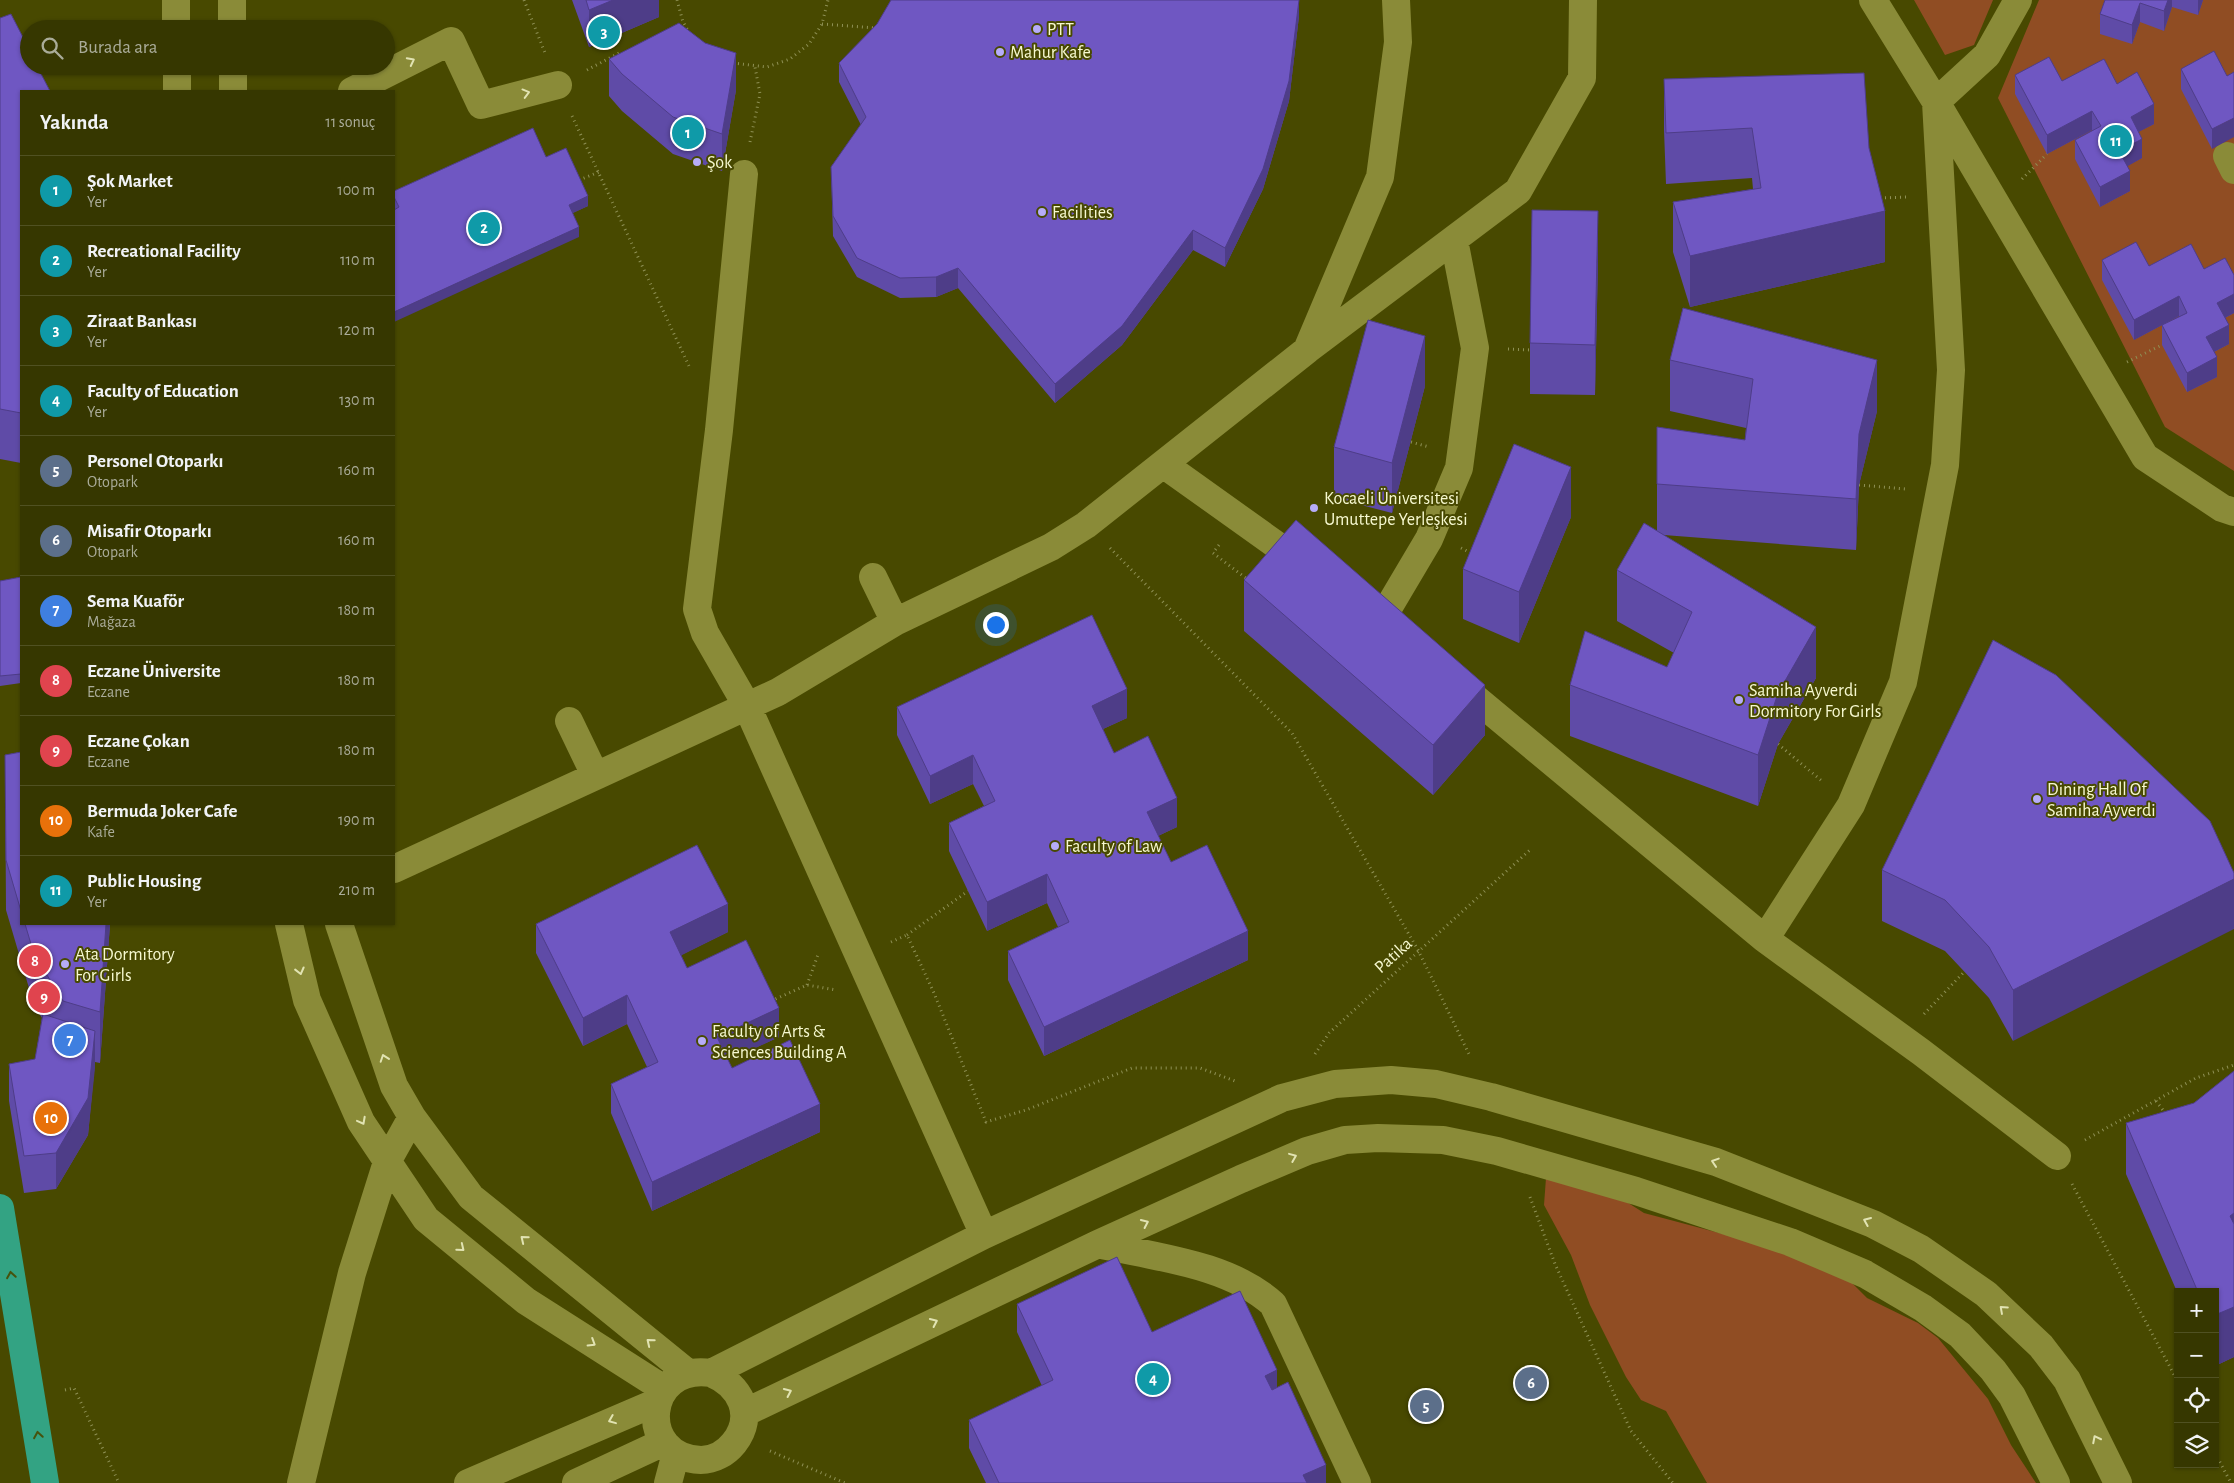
<!DOCTYPE html>
<html lang="tr">
<meta charset="utf-8">
<style>
:root{--surface:#363700;--page:#3d3f0a;--text:#f1f3f6;--muted:#aaac99;--line:#505122;--accent:#b6acf8}
body{margin:0;font-family:"Alegreya Sans",sans-serif;background:var(--page);color:var(--text)}
.controls{position:absolute;right:15px;bottom:15px;display:grid;overflow:hidden;border-radius:0px;box-shadow:0 1px 4px #0004}
.controls button{width:45px;height:45px;display:grid;place-items:center;padding:0;border:0;border-bottom:1px solid var(--line);background:var(--surface);color:var(--text);font:25px sans-serif}
.you{position:absolute;left:995px;top:624px;width:18px;height:18px;margin:-12px;border:4px solid #fff;border-radius:50%;background:#1a73e8;box-shadow:0 0 0 8px #1a73e833}
.badge{display:grid;place-items:center;width:32px;height:32px;border-radius:50%;background:var(--accent);color:#fff;font-size:16px;font-weight:700}
.pin{position:absolute;translate:-50% -50%;border:2px solid #fff;box-shadow:0 1px 5px #0006}
.list{margin:0;padding:0;list-style:none}
h2{display:flex;justify-content:space-between;align-items:center;height:65px;margin:0;padding:0 20px;font-size:21px}
h2 small{font-size:16px;font-weight:400;color:var(--muted)}
.list li{display:grid;grid-template-columns:32px 1fr auto;gap:15px;align-items:center;box-sizing:border-box;height:70px;padding:0 20px;border-top:1px solid var(--line)}
.list b{display:block;font-size:19px;white-space:nowrap}
.list p{margin:0;font-size:16px;white-space:nowrap;color:var(--muted)}
.list em{font-size:16px;font-style:normal;color:var(--muted)}
.icon{flex:none;width:28px;height:28px;fill:none;stroke:currentColor;stroke-width:2;stroke-linecap:round;stroke-linejoin:round}
.map{position:relative;flex:none;width:2234px;height:1483px;overflow:hidden}
.search{position:absolute;background:var(--surface);box-shadow:0 1px 4px #0004;left:20px;top:20px;width:375px;height:55px;display:flex;align-items:center;gap:12px;box-sizing:border-box;padding:0 18px;border-radius:28px;color:var(--muted);font-size:19px}
.panel{position:absolute;background:var(--surface);box-shadow:0 1px 4px #0004;left:20px;top:90px;width:375px;height:835px;border-radius:0px}
.map>svg:first-child{display:block}
.green{fill:#904d23}
.lines{fill:none;stroke-linecap:round;stroke-linejoin:round}
.path{stroke:#8f9155;stroke-width:3;stroke-dasharray:1 4;stroke-linecap:butt}
.minor{stroke:#8a8b38;stroke-width:28}
.highway{stroke:#33a383;stroke-width:28}
.wall{fill:#5f4ba7}
.shaded-wall{fill:#4e3d88}
.building{fill:#6f57c2;stroke:#4e3d88}
.oneway{stroke:#e1e3b2}
.oneway2{stroke:#46520d}
.poi-dot{fill:#b6acf8;stroke:#484900;stroke-width:2}
.labels{text-anchor:middle;stroke-width:4;stroke-linejoin:round;paint-order:stroke}
.poi-label{font-size:18px;fill:#f7f9d0;stroke:#484900;text-anchor:start}
.street-label{font-size:18px;fill:#f7f9d0;stroke:#484900}
</style>
<div class="map">
<svg width="2234" height="1483" viewBox="0 0 2234 1483">
<rect width="100%" height="100%" fill="#484900"/>
<path class="green" d="M1914,0H1993L1974,45L1945,55Z
M2039,0H2234V471L2165,427L1998,98Z
M1546,1178L1622,1199L1644,1213L1772,1247L1848,1279L1867,1298L1918,1323L1938,1338L1988,1399L2011,1445L2036,1483H1707L1666,1411L1641,1400L1626,1377L1590,1305L1571,1255L1544,1205Z"/>
<g class="lines">
<path class="path" d="M524,0L545,53
M677,0L683,22L689,32
M822,24L876,28
M733,63L767,67L790,59L809,44L822,24L828,0
M587,70L619,53
M572,116L689,366
M750,142L760,94L755,67
M2022,179L2047,154
M579,180L599,172
M1880,198L1908,197
M1508,349L1531,350
M2127,362L2162,345
M1411,442L1429,447
M1859,485L1906,489
M1219,545L1213,553L1247,579
M1110,548L1292,733L1418,950L1470,1056
M1461,548L1473,554
M1778,744L1823,782
M907,935L968,891
M891,942L907,935L934,993L986,1122L1026,1110L1132,1068H1200L1235,1081
M807,985L819,952
M771,1001L807,985L836,990
M1924,1014L1964,972
M1315,1054L1329,1033L1532,848
M2156,1101L2166,1114
M2085,1140L2196,1078L2234,1065
M2072,1184L2178,1382
M1530,1197L1555,1264L1631,1431L1673,1483
M65,1390L74,1388L119,1483
M770,1451L845,1483
M2215,1453L2231,1483"/>
<path class="minor" d="M176,0V29
M232,0V29
M1873,0L1936,102L2145,457L2222,508L2234,512
M2018,0L1987,55L1936,102L1951,370L1945,465L1903,682L1851,805L1765,939L1921,1052L2057,1156
M177,66V91
M233,66V91
M352,91L451,41L481,105L558,85
M2227,156L2234,170
M744,174L719,430L697,609L705,633L747,706L984,1235
M1308,349L1518,191L1582,78L1583,0
M1163,464L1306,566
M873,577L895,622
M1381,620L1429,539L1459,468L1475,348L1454,240
M1457,683L1765,939
M569,721L595,775
M394,869L778,692L895,622L1051,547L1086,525L1307,350L1380,177L1398,42L1396,0
M289,924L307,1000L361,1122L426,1219L526,1301L664,1389
M339,924L394,1086L412,1117L471,1197L688,1373
M1098,1244C1155,1257 1229,1264 1273,1304L1357,1483
M711,1373C740,1385 756,1415 734,1443C726,1453 714,1460 701,1460C636,1458 643,1363 711,1373L984,1235L1282,1098L1335,1084L1391,1080L1436,1084L1491,1097L1716,1162L1873,1224L1921,1249L1986,1294L2041,1346L2067,1380L2118,1483
M744,1413L1098,1244L1241,1179L1307,1151L1345,1140L1378,1138L1443,1140L1497,1151L1636,1191L1790,1242L1865,1274L1923,1308L1960,1335L1993,1370L2012,1396L2056,1483
M301,1483L352,1273L387,1162L412,1117
M468,1483L657,1402
M576,1483L664,1442
M668,1483L676,1453"/>
<path class="highway" d="M0,1208L45,1483"/>
</g>
<path class="wall" d="M572,0H659V17L589,47Z
M1299,0V16L1289,101L1263,189L1225,267L1193,250L1122,345L1055,403L958,288L936,297L900,298L857,277L833,236L831,167L861,125L839,82V63Z
M2105,0H2203L2198,15L2172,7L2164,31L2140,22L2132,44L2100,34V14Z
M0,18L21,91V463L0,459Z
M609,59L736,90L722,171L673,154L622,111L609,96Z
M2181,69L2227,76L2212,149L2181,89Z
M2015,75L2062,81L2117,84L2154,124L2138,132L2142,158L2127,166L2130,191L2100,207L2075,159V140L2092,131V130L2047,154L2015,94Z
M1664,79L1869,148L1885,262L1690,307L1673,252V202L1753,189L1752,178L1666,184L1664,130Z
M546,157L588,206L572,213L579,237L395,209L394,207V191Z
M2102,260L2149,266L2204,269L2234,313L2225,318L2229,344L2214,352L2217,377L2187,392L2162,345V325L2180,317L2179,316L2134,340L2102,280Z
M1598,261L1595,395L1530,394V343Z
M1683,308L1877,411L1859,485L1856,550L1664,535L1816,678L1778,744L1758,806L1570,736V685L1667,667L1674,653L1617,621V570L1657,531V427L1745,440L1746,428L1670,411V360Z
M1425,386L1392,513L1334,498V447Z
M1571,517L1519,643L1463,619V569Z
M21,577V683L0,686V581Z
M1244,580L1485,735L1433,795L1244,631Z
M2056,675L2013,1041L1989,998L1945,951L1882,921V870Z
M897,707L1127,718L1103,729L1114,753L1177,827L1158,836L1171,862L1248,960L1044,1056L1008,980V951L1058,927L1047,903L987,931L949,851V823L984,806L973,784L930,804L897,735Z
M21,752V924H110L100,1063L95,1062L88,1135L56,1189L24,1193L9,1101V1064L35,1059L42,1018L34,1005L6,910L5,755Z
M536,924L728,932L681,955L687,968L779,1037L728,1060L732,1068L820,1132L652,1211L611,1113V1084L647,1067L627,1024L583,1046L536,953Z
M2234,1071V1357L2215,1366V1292H2178V1294L2126,1174V1123L2194,1103Z
M1017,1304L1152,1332L1277,1387L1326,1483H986L969,1448V1420L1042,1386L1017,1332Z"/>
<path class="shaded-wall" d="M613,0H659V17L589,47V10Z
M1299,0V16L1289,101L1263,189L1225,267V248Z
M2168,0H2172V7L2164,31V11Z
M2198,0H2203L2198,15Z
M2140,3V22L2132,44V25Z
M736,53V90L722,171V134Z
M2154,104V124L2131,136V117Z
M2092,111V130L2047,154V135Z
M2234,118V137L2212,149V129Z
M2142,139V158L2119,171V151Z
M2130,171V191L2100,207V187Z
M588,196V206L569,215V205Z
M1598,211V261L1595,395V345Z
M1885,211V262L1690,307V256Z
M579,227V237L394,322V312Z
M1193,230V250L1122,345L1055,403V384Z
M958,268V288L936,297V277Z
M2234,294V313L2217,322V303Z
M2179,296V316L2134,340V320Z
M2229,325V344L2206,356V337Z
M1425,336V386L1392,513V463Z
M2217,357V377L2187,392V373Z
M1877,360V411L1859,485L1856,550V499L1859,434Z
M1571,467V517L1519,643V592Z
M1816,627V678L1778,744L1758,806V755L1778,693Z
M1485,685V735L1433,795V745Z
M1127,689V718L1092,734V706Z
M973,755V784L930,804V776Z
M1177,798V827L1147,841V812Z
M1047,874V903L987,931V902Z
M2234,879V929L2013,1041V990Z
M728,904V932L670,961V932Z
M106,924H110L100,1063V1012Z
M1248,931V960L1044,1056V1027Z
M627,995V1024L583,1046V1018Z
M779,1008V1037L717,1066V1037Z
M95,1031V1068L88,1135L56,1189V1153Z
M820,1104V1132L652,1211V1182Z
M2234,1213V1264L2230,1216Z
M2234,1307V1357L2215,1366V1315Z
M1277,1370V1398L1265,1404V1376Z
M1326,1465V1483H1303V1475Z"/>
<path class="building" d="M586,0H613L589,10Z
M891,0H1299L1289,81L1263,169L1225,248L1193,230L1122,326L1055,384L958,268L936,277L900,278L857,258L833,216L831,167L866,117L839,63L877,24Z
M2105,0H2168L2164,11L2140,3L2132,25L2100,14Z
M11,14L29,49V66H37L50,91H21V413L0,409V18Z
M679,23L705,43L736,53L722,134L673,117L622,74L609,59Z
M2214,51L2227,76L2234,72V118L2212,129L2181,69Z
M2049,57L2062,81L2104,59L2117,84L2137,72L2154,104L2131,117L2142,139L2119,151L2130,171L2100,187L2075,140L2101,126L2092,111L2047,135L2015,75Z
M1864,73L1869,148L1885,211L1690,256L1673,202L1761,188L1752,128L1666,133L1664,79Z
M533,128L546,157L566,148L588,196L569,205L579,227L394,312V210L399,207L394,197V191Z
M1532,210L1598,211L1595,345L1530,343Z
M2136,242L2149,266L2191,244L2204,269L2225,258L2234,275V294L2217,303L2229,325L2206,337L2217,357L2187,373L2162,325L2187,313L2179,296L2134,320L2102,260Z
M1683,308L1877,360L1859,434L1856,499L1657,484V427L1745,440L1753,379L1670,360Z
M1368,320L1425,336L1392,463L1334,447Z
M1514,444L1571,467L1519,592L1463,569Z
M1296,520L1485,685L1433,745L1244,580Z
M1644,523L1816,627L1778,693L1758,755L1570,685L1585,631L1667,667L1692,612L1617,570Z
M21,577V674L0,676V581Z
M1092,615L1127,689L1092,706L1114,753L1148,736L1177,798L1147,812L1171,862L1207,845L1248,931L1044,1027L1008,951L1069,922L1047,874L987,902L949,823L995,801L973,755L930,776L897,707Z
M1993,640L2056,675L2210,821L2234,873V879L2013,990L1989,947L1945,900L1882,870Z
M21,752V911L6,860L5,755Z
M697,845L728,904L670,932L687,968L746,940L779,1008L717,1037L732,1068L790,1040L820,1104L652,1182L611,1084L658,1062L627,995L583,1018L536,924Z
M25,924H106L100,1012L63,1001L34,954Z
M43,1014L95,1031L88,1098L56,1153L24,1156L9,1064L35,1059Z
M2234,1071V1213L2230,1216L2234,1224V1307L2215,1315V1292H2198L2126,1123L2194,1103Z
M1117,1257L1152,1332L1240,1291L1277,1370L1265,1376L1272,1390L1288,1382L1326,1465L1303,1475L1307,1483H999L969,1420L1053,1380L1017,1304Z"/>
<defs><path id="oneway-chevron" d="M-2-3.5L2.5 0L-2 3.5" fill="none" stroke-width="1.6" stroke-linecap="round" stroke-linejoin="round" transform="scale(1.25)"/></defs>
<g class="oneway">
<use href="#oneway-chevron" transform="translate(411 61) rotate(-27)"/>
<use href="#oneway-chevron" transform="translate(526 93) rotate(-15)"/>
<use href="#oneway-chevron" transform="translate(300 971) rotate(76)"/>
<use href="#oneway-chevron" transform="translate(384 1058) rotate(-109)"/>
<use href="#oneway-chevron" transform="translate(362 1121) rotate(62)"/>
<use href="#oneway-chevron" transform="translate(1293 1157) rotate(-22)"/>
<use href="#oneway-chevron" transform="translate(1715 1162) rotate(-162)"/>
<use href="#oneway-chevron" transform="translate(1867 1221) rotate(-157)"/>
<use href="#oneway-chevron" transform="translate(1145 1223) rotate(-25)"/>
<use href="#oneway-chevron" transform="translate(524 1239) rotate(-141)"/>
<use href="#oneway-chevron" transform="translate(461 1248) rotate(39)"/>
<use href="#oneway-chevron" transform="translate(2003 1309) rotate(-138)"/>
<use href="#oneway-chevron" transform="translate(934 1322) rotate(-25)"/>
<use href="#oneway-chevron" transform="translate(650 1342) rotate(-141)"/>
<use href="#oneway-chevron" transform="translate(592 1343) rotate(32)"/>
<use href="#oneway-chevron" transform="translate(788 1392) rotate(-25)"/>
<use href="#oneway-chevron" transform="translate(612 1420) rotate(158)"/>
<use href="#oneway-chevron" transform="translate(2096 1439) rotate(-117)"/>
</g>
<g class="oneway2">
<use href="#oneway-chevron" transform="translate(11 1275) rotate(-99)"/>
<use href="#oneway-chevron" transform="translate(38 1435) rotate(-99)"/>
</g>
<g class="poi-dot">
<circle cx="1037" cy="29" r="5"/>
<circle cx="1000" cy="52" r="5"/>
<circle cx="697" cy="162" r="5"/>
<circle cx="1042" cy="212" r="5"/>
<circle cx="1314" cy="508" r="5"/>
<circle cx="1739" cy="700" r="5"/>
<circle cx="2037" cy="799" r="5"/>
<circle cx="1055" cy="846" r="5"/>
<circle cx="65" cy="964" r="5"/>
<circle cx="702" cy="1041" r="5"/>
</g>
<g class="labels">
<g class="poi-label">
<text x="1047" y="35">PTT</text>
<text x="1010" y="58">Mahur Kafe</text>
<text x="707" y="168">Şok</text>
<text x="1052" y="218">Facilities</text>
<text x="1324" y="504">Kocaeli Üniversitesi<tspan x="1324" dy="21">Umuttepe Yerleşkesi</tspan></text>
<text x="1749" y="696">Samiha Ayverdi<tspan x="1749" dy="21">Dormitory For Girls</tspan></text>
<text x="2047" y="795">Dining Hall Of<tspan x="2047" dy="21">Samiha Ayverdi</tspan></text>
<text x="1065" y="852">Faculty of Law</text>
<text x="75" y="960">Ata Dormitory<tspan x="75" dy="21">For Girls</tspan></text>
<text x="712" y="1037">Faculty of Arts &amp;<tspan x="712" dy="21">Sciences Building A</tspan></text>
</g>
<g class="street-label">
<text transform="translate(1393 955) rotate(-42)" y="6">Patika</text>
</g>
</g>
</svg>
<div class="controls">
<button>+</button>
<button>−</button>
<button><svg class="icon" aria-label="locate" viewBox="0 0 24 24"><circle cx="12" cy="12" r="6"/><path d="M12 2v4M12 18v4M2 12h4M18 12h4"/></svg></button>
<button><svg class="icon" aria-label="layers" viewBox="0 0 24 24"><path d="M12 4l9 5-9 5-9-5zM3 14l9 5 9-5"/></svg></button>
</div>
<div class="you"></div>
<div class="pin badge" style="left:688px;top:133px;background:#0f9aa8">1</div>
<div class="pin badge" style="left:484px;top:228px;background:#0f9aa8">2</div>
<div class="pin badge" style="left:604px;top:32px;background:#0f9aa8">3</div>
<div class="pin badge" style="left:1153px;top:1379px;background:#0f9aa8">4</div>
<div class="pin badge" style="left:1426px;top:1406px;background:#5c6f8a">5</div>
<div class="pin badge" style="left:1531px;top:1383px;background:#5c6f8a">6</div>
<div class="pin badge" style="left:70px;top:1040px;background:#3f7fe0">7</div>
<div class="pin badge" style="left:35px;top:961px;background:#e0444e">8</div>
<div class="pin badge" style="left:44px;top:997px;background:#e0444e">9</div>
<div class="pin badge" style="left:51px;top:1118px;background:#e8710a">10</div>
<div class="pin badge" style="left:2116px;top:141px;background:#0f9aa8">11</div>
<div class="search"><svg class="icon" aria-label="search" viewBox="0 0 24 24"><circle cx="10" cy="10" r="6"/><path d="M15 15l6 6"/></svg>Burada ara</div>
<section class="panel">
<h2>Yakında<small>11 sonuç</small></h2>
<ul class="list">
<li><span class="badge" style="background:#0f9aa8">1</span><div><b>Şok Market</b><p>Yer</p></div><em>100 m</em></li>
<li><span class="badge" style="background:#0f9aa8">2</span><div><b>Recreational Facility</b><p>Yer</p></div><em>110 m</em></li>
<li><span class="badge" style="background:#0f9aa8">3</span><div><b>Ziraat Bankası</b><p>Yer</p></div><em>120 m</em></li>
<li><span class="badge" style="background:#0f9aa8">4</span><div><b>Faculty of Education</b><p>Yer</p></div><em>130 m</em></li>
<li><span class="badge" style="background:#5c6f8a">5</span><div><b>Personel Otoparkı</b><p>Otopark</p></div><em>160 m</em></li>
<li><span class="badge" style="background:#5c6f8a">6</span><div><b>Misafir Otoparkı</b><p>Otopark</p></div><em>160 m</em></li>
<li><span class="badge" style="background:#3f7fe0">7</span><div><b>Sema Kuaför</b><p>Mağaza</p></div><em>180 m</em></li>
<li><span class="badge" style="background:#e0444e">8</span><div><b>Eczane Üniversite</b><p>Eczane</p></div><em>180 m</em></li>
<li><span class="badge" style="background:#e0444e">9</span><div><b>Eczane Çokan</b><p>Eczane</p></div><em>180 m</em></li>
<li><span class="badge" style="background:#e8710a">10</span><div><b>Bermuda Joker Cafe</b><p>Kafe</p></div><em>190 m</em></li>
<li><span class="badge" style="background:#0f9aa8">11</span><div><b>Public Housing</b><p>Yer</p></div><em>210 m</em></li>
</ul>
</section>
</div>
